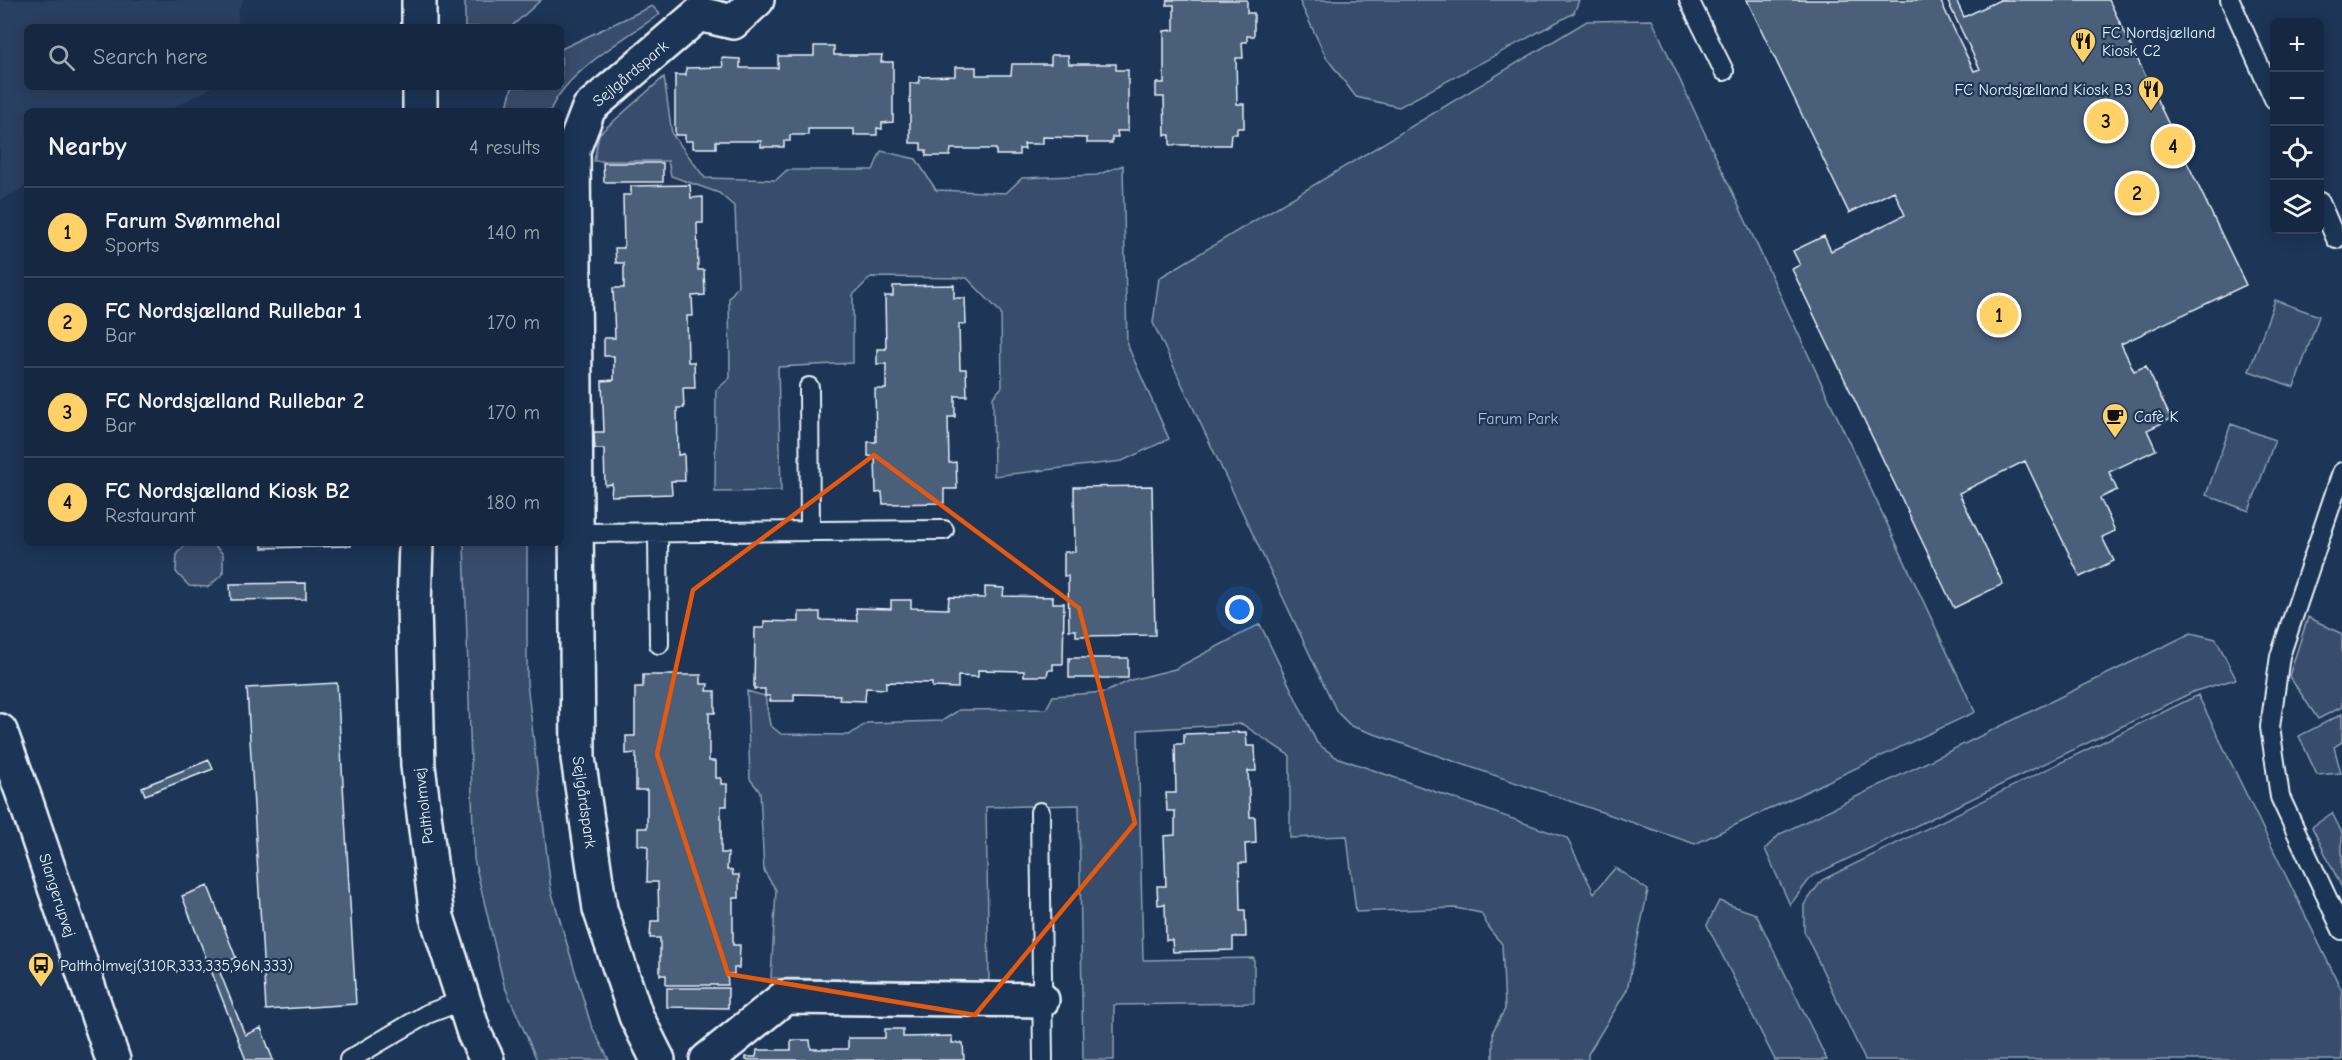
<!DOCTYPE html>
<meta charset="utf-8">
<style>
:root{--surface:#162841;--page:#1f3048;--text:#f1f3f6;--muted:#9ea6b1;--line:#35445a;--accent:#ffd166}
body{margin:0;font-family:"Comic Neue",sans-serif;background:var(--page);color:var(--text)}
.controls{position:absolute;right:18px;top:18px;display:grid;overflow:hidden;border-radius:9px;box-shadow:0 3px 15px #0003}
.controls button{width:54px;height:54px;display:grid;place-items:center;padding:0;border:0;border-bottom:2px solid var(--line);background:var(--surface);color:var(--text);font:30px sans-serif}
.you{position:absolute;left:1240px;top:610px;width:21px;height:21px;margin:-15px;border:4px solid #fff;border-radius:50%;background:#1a73e8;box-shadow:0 0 0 9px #1a73e833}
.badge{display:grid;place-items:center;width:39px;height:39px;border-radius:50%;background:var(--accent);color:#111;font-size:20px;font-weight:700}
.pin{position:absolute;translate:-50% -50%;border:3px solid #fff;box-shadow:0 2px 6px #0006}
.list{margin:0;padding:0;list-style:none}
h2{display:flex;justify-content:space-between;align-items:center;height:78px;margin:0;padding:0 24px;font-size:26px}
h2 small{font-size:20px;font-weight:400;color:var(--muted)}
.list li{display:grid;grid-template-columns:39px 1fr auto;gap:18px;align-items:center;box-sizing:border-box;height:90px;padding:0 24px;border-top:2px solid var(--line)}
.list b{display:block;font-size:22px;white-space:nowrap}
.list p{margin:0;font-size:20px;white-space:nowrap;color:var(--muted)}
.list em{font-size:20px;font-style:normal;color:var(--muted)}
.icon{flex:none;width:33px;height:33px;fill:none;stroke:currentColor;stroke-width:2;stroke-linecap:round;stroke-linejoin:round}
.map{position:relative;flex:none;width:2342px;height:1060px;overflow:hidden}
.search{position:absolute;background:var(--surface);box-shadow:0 3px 15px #0003;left:24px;top:24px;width:540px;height:66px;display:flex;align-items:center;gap:15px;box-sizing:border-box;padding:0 21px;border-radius:9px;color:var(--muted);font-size:22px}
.panel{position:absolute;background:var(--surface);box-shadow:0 3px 15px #0003;left:24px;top:108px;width:540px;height:438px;border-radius:9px}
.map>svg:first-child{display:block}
.built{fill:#2a4162}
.green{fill:#374d6c;stroke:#909fb2;stroke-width:1.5}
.building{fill:#495e7a;stroke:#e8f1f8;stroke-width:1.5}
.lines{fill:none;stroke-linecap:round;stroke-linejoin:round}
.lane-casing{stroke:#e8f1f8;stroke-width:22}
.street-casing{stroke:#e8f1f8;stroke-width:38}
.secondary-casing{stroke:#e8f1f8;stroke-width:38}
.lane{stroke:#1d3557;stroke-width:18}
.street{stroke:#1d3557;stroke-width:33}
.secondary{stroke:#1d3557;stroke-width:33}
.marked{fill:none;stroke:#e8590c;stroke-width:4.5;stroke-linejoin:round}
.labels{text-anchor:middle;stroke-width:4.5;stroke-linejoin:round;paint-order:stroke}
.poi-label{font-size:16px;fill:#e8f1f8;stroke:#1d3557;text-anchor:start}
.street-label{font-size:16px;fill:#e8f1f8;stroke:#1d3557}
.park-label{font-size:16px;fill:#b3c0ce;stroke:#1d3557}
</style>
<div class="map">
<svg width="2342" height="1060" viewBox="0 0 2342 1060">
<rect width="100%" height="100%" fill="#1d3557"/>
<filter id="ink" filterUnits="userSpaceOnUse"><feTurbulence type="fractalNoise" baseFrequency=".0167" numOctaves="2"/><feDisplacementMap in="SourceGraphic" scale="12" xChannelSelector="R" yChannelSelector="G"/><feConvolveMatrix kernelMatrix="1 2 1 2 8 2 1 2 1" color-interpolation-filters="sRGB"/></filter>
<g filter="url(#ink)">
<path class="built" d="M0,0H244L238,10V27H27V87H213L168,111H27V186L0,200Z"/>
<path class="green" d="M465,0H541L511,27H465Z
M1299,0H1579L1574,13L1399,107L1356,97L1326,57Z
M652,6L660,14C626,37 565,73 550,111H506L512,87H561V49Z
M1652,20L1975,712L1695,844L1351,726L1337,712L1153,323L1159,278L1587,21Z
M664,77L672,134L705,178L776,180L787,170H873L881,151L916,159L936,190L1006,193L1022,178L1097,175L1123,165L1127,344L1169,439L1122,461L994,476L993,397L1002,387L1001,313L967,278L871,277L853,295V363L778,367L781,491L715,492L716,390L730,378L729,298L738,286L735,207L719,193L671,176L668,161H594L599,134Z
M2275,300L2319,316L2294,387L2249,371Z
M2231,424L2275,440L2249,511L2206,495Z
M188,543H212L223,554V574L208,587L189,586L176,572L177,553Z
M464,543H527V683L551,890L591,1025L609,1060H537L504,985L474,859Z
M2308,617L2342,634V707L2318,719L2289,676Z
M1260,624L1317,743L1336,757L1567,838L1594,893L1615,868L1648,890L1627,990L1588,1054V1060H1493V1031L1505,1009L1502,944L1490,930L1481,913L1455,908L1356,912L1347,836L1290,838V756L1242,724L1138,730L1143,960L1254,958V1003L1114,1005V1060H1083L1079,805L986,807L989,981L771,978L776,890L764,871L760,792L750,779L747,691L765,696L770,725L781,734L849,735L867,723L942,721L959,710L1046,709L1053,696L1106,692L1131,680L1175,669Z
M2191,633L2216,639L2236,679L2195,691L1812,876L1790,905L1765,849L1780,834Z
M2198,695L2342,991V1060H1865L1804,931V905L1822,880Z
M2342,714V742L2334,747L2341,773L2317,775L2299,736Z
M2332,813L2342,833V888L2312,827Z
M1719,901L1756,914L1827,1060H1775L1707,925Z"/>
<path class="building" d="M1167,0H1247V13H1254V36H1247V42H1242L1243,58H1236L1237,104H1244V128H1237V134H1231L1230,145H1170V135H1165L1164,97H1156V83H1164V31L1174,30V5H1166Z
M1747,0H1940L1974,71L1980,69L1947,0H1956L1964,17L2000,0H2109L2246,285L2121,344L2134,371L2146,366L2171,419L2147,430L2156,450L2109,472L2117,490L2100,498L2115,531L2102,537L2114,561L2080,577L2025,461L1959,493L2003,584L1954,608L1792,269L1800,265L1793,251L1824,236L1831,251L1905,215L1894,191L1849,213Z
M814,46H834V55H882L881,62H893V122L882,123V129L877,128V135H854V129H808V135H790V141H784V147H761V141H716V148H693V141H685V135H675V75H686V68L723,67L722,58L740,59V68H778V56H814Z
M1051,55H1068L1069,64H1116V70H1128V131H1117L1118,137H1112V143H1087V138L1043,137V144H1024L1025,149H1019V155H996V149H951L950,156H926V150H921V143H910V83H919V77L955,76V67H976V75H1011L1012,64H1051Z
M603,163H663V182H604Z
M690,185L691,198L703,197V223H697L698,270H704L705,295L692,296L693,316H687L688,362H694L695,388H683L684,408H677L678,455L684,454L685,481H671L672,494L611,496L612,484L605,485L604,449H595L594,432H604L602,381L614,380V356H604V338H615L613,288H624V263H616L615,248H624L623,195H631V186Z
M954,285V298H965L966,324H959L960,369H966L967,396H955V417H948L949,463L956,462L957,489H944V503L883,504L882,492L876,493L875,457L868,456V442H876L875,389H886V364H877V349H886L885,296H893V286Z
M1152,486L1155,635L1076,636V630H1069L1068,576H1064V552H1075L1074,487Z
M262,543H351V546L262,548Z
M306,583V599L231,600L230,584Z
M985,587L1004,588L1003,596L1053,597V603H1064L1063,664H1053V670H1048L1047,676H1024V671L978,670V677L958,676V688L932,687V683L886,682V689L866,688L865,701L839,700L840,695L794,694V701H770V696H765V689H754L755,628H764V621L799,622V612H820V620L857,621L856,608L891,609V600H911V608L948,609L949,597L985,598Z
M1069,658H1128V678H1069Z
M643,675H701V684H708L707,691H715V713H709V761H716V778H721V784H727V806H721V853H728L727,870H732L733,875H739V898H733V945H740L739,968H734V974H727L728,985H666V975H660V938H650L651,921H659L658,882H647L648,846L638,845V828H647V790H636V753L626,754V736H635V687H643Z
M337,683L356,1004L266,1010L247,688Z
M1246,732L1247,746H1255L1256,771H1248L1250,817H1255L1256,843L1245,844L1246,863H1239L1240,910H1245L1246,937H1233V950L1173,952L1172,940H1166L1165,904L1158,905L1157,886H1166L1164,836L1175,835V811H1167L1166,793H1176L1175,744H1184V734Z
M209,760L213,769L145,795L142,787Z
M208,886L236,958L217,965L245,1035L261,1028L273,1060H246L182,896Z
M667,988H728V1008L667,1007Z
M885,1029H903V1037L952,1036V1043H963L964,1060H746V1057H756L757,1050H791V1040H810L811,1049H848V1038H885Z"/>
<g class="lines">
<g class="lane-casing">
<path id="lane" d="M1689,0L1724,71
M2230,0L2274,99
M2320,202L2336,239
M809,387L810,531
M2342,472L2280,656L2270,727L2280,797L2342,930
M658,532L659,644
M576,533L944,530
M1040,812L1043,1060
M349,1060L427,1014L464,1000"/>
</g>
<g class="street-casing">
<path id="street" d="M419,0V27
M420,87V111
M416,543L414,606L418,766L437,917L474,1033L487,1060
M658,1060L636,1016L600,909L578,758L573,150L589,108L699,14L733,22L757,0
M707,1060L785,997L1042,1000"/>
</g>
<g class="secondary-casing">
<path id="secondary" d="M0,731L26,802L113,1060"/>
</g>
<use href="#lane" class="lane"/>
<use href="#street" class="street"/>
<use href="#secondary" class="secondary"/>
</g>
</g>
<path class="marked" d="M874,455L1079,608L1135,823L975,1015L728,974L657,754L693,590Z"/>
<defs>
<g id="restaurant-pin" transform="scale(1.35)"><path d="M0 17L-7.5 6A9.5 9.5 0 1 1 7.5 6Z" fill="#ffd166" stroke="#1d3557"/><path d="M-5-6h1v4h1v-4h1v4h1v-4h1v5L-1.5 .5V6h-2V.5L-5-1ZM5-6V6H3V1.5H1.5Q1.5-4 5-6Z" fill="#111"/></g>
<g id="cafe-pin" transform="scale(1.35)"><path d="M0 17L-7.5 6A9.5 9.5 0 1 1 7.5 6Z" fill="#ffd166" stroke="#1d3557"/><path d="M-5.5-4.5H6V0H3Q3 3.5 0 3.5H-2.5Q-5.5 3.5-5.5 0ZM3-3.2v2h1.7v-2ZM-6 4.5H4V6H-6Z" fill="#111"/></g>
<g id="bus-pin" transform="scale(1.35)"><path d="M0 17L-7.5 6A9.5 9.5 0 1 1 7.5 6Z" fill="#ffd166" stroke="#1d3557"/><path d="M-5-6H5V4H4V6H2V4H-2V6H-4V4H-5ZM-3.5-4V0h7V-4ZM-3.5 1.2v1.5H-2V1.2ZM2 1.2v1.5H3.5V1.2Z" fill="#111"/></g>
</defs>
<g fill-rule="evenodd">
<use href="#restaurant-pin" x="2083" y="41"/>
<use href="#restaurant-pin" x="2151" y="89"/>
<use href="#cafe-pin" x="2115" y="416"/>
<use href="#bus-pin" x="41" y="965"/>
</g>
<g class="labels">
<g class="poi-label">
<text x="2102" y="38">FC Nordsjælland<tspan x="2102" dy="18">Kiosk C2</tspan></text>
<text x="2132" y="95" text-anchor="end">FC Nordsjælland Kiosk B3</text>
<text x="2134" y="422">Cafè K</text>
<text x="60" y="971">Paltholmvej(310R,333,335,96N,333)</text>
</g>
<g class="street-label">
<text transform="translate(630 73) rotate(-40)" y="6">Sejlgårdspark</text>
<text transform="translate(585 802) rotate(82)" y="6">Sejlgårdspark</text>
<text transform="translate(423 806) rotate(-97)" y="6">Paltholmvej</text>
<text transform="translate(58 895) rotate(72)" y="6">Slangerupvej</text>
</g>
<g class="park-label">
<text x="1518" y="424">Farum Park</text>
</g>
</g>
</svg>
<div class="controls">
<button>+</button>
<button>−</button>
<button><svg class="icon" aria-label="locate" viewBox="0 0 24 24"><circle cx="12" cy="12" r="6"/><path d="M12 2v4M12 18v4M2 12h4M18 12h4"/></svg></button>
<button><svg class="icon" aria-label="layers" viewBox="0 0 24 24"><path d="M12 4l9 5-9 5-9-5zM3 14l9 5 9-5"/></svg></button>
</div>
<div class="you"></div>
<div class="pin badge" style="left:1999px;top:315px">1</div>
<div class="pin badge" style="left:2137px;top:193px">2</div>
<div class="pin badge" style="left:2106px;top:121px">3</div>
<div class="pin badge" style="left:2173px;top:146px">4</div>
<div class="search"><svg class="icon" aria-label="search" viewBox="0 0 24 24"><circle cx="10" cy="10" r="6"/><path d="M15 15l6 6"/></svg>Search here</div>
<section class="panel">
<h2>Nearby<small>4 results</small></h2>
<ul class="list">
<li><span class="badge">1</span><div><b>Farum Svømmehal</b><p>Sports</p></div><em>140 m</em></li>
<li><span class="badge">2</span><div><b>FC Nordsjælland Rullebar 1</b><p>Bar</p></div><em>170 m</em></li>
<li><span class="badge">3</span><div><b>FC Nordsjælland Rullebar 2</b><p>Bar</p></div><em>170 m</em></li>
<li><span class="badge">4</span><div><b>FC Nordsjælland Kiosk B2</b><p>Restaurant</p></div><em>180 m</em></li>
</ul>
</section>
</div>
